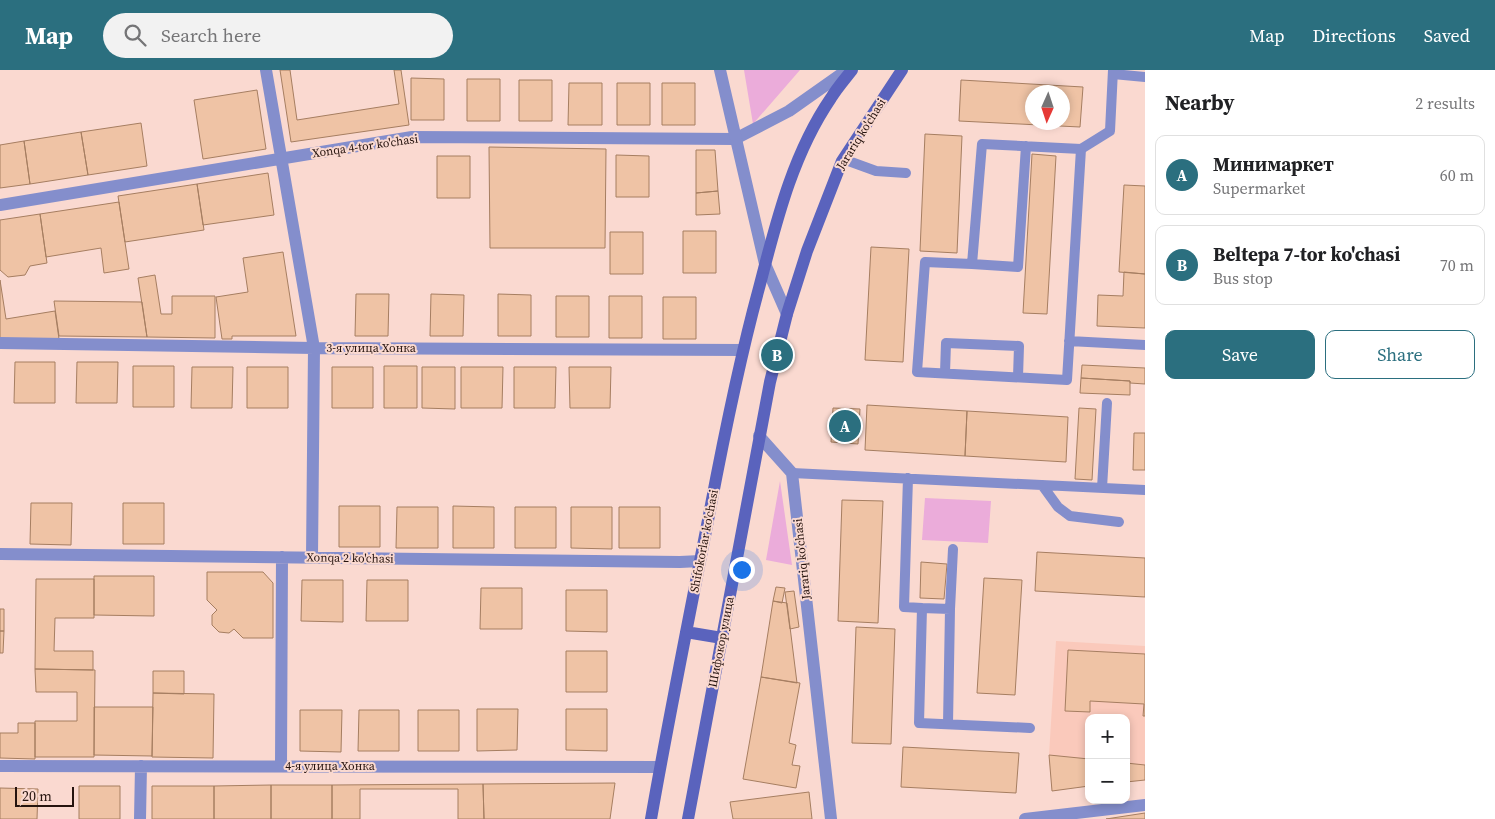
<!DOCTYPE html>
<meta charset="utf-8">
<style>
:root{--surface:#fff;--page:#f2f2f2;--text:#202124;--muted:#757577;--line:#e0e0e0;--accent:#2b6f7f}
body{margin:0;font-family:"Source Serif 4",serif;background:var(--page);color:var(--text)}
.controls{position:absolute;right:15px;bottom:15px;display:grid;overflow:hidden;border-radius:10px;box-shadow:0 2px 8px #0003}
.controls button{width:45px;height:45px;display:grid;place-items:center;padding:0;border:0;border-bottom:1px solid var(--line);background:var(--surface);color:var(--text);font:25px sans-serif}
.compass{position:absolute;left:1025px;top:15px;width:45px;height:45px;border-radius:50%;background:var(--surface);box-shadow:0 2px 8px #0003;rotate:183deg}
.scale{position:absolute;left:15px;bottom:12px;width:59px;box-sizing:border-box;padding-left:5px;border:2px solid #25130e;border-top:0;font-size:14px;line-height:18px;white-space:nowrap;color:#25130e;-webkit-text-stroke:4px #fad9d0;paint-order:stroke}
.you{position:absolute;left:741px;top:499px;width:18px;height:18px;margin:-12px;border:4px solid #fff;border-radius:50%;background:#1a73e8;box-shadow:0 0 0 8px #1a73e833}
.badge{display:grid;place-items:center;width:32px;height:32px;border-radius:50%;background:var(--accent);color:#fff;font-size:16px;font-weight:700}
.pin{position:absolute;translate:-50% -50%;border:2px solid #fff;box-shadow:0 1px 5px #0006}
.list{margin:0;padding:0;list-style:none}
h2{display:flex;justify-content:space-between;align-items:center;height:65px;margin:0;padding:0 20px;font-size:21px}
h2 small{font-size:16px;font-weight:400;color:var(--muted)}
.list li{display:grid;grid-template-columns:32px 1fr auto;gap:15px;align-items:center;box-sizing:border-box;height:80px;margin:0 10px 10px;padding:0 10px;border:1px solid var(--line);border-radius:10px}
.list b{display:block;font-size:19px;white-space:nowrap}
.list p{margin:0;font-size:16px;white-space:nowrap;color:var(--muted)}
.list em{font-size:16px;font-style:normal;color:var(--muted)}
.actions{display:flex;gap:10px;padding:15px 20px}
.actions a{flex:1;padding:11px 0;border:1px solid var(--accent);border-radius:10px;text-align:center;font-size:18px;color:var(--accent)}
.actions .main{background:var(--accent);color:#fff}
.icon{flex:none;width:28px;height:28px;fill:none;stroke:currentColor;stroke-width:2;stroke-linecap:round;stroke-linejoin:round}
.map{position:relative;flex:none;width:1145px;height:749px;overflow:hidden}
header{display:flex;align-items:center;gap:30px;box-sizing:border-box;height:70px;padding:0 25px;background:var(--accent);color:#fff}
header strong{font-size:24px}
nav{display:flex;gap:28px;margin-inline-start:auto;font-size:18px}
.search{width:350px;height:45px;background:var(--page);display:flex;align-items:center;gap:12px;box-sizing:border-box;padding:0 18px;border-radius:28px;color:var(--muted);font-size:19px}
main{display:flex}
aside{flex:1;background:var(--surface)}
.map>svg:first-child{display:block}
.built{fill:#fac9bb}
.green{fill:#ebacda}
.building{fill:#efc3a5;stroke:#a67e61;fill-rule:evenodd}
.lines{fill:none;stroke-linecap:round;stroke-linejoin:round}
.service{stroke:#848ecc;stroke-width:10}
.minor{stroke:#848ecc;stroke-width:12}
.tertiary{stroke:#848ecc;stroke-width:12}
.secondary{stroke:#5a63bd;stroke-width:12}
.labels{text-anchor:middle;stroke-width:4;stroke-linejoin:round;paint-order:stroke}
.street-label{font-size:12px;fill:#25130e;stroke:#fad9d0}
</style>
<header>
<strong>Map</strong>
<div class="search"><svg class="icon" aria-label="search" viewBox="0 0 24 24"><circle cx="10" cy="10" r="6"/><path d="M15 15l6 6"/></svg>Search here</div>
<nav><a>Map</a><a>Directions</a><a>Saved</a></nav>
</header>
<main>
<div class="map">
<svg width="1145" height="749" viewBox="0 0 1145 749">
<rect width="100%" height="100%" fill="#fad9d0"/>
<path class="built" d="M1056,571L1145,576V710L1126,712V648H1089V716L1052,721L1049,685Z"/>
<path class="green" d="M744,0H800L753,54Z
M780,411L792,495L766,490Z
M925,428L991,431L988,473L922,470Z"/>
<path class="building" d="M280,0H290L297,50L399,34L394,0H401L409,55L291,72Z
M411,8L444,9V50H411Z
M467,9H500V51H467Z
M519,10H552V51H519Z
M961,10L1083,17L1080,57L959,51ZM1032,22H1062V52H1032Z
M569,13H602V55H568Z
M617,13H650V55H617Z
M662,13H695V55H662Z
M257,20L266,79L203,89L194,30Z
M141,53L147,96L88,105L81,62Z
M81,62L88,105L30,114L24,71Z
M925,64L962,66L957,183L920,181Z
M24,71L30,114L0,118V75Z
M489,77L606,79L605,178H490Z
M696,80H715L718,121L696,123Z
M1032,84L1056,86L1047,244L1023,243Z
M616,85L649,86V127H616Z
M437,86H470V128H437Z
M268,103L274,145L203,155L197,114Z
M197,114L204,160L125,172L118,126Z
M1124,115L1145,116V204L1119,202Z
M718,121L720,144L696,145V123Z
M119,132L129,199L104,203L101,178L46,187L40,144Z
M40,144L47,193L30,196L25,205L8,207L0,200V150Z
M683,161H716V203H683Z
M610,162H643V204H610Z
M871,177L909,179L903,292L865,290Z
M283,182L296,266H232V269H222L216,227L248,222L243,188Z
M1124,202L1145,204V258L1097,256L1098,225L1123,226Z
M155,205L161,244H172V226H215V268L147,267L138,208Z
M0,210L6,249L55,241L59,269H0Z
M356,224H389L388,266H355Z
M431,224L464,225L463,266H430Z
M498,224L531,225V266H498Z
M556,226H589V267H556Z
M609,226H642V268H609Z
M663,227H696V269H663Z
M54,231L142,232L147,267L59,266Z
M15,292H55V333H14Z
M77,292H118L117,333H76Z
M1082,295L1145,298V314L1130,313V311L1081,308Z
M133,296H174V337H133Z
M384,296H417V338H384Z
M192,297H233L232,338H191Z
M247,297H288V338H247Z
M332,297H373V338H332Z
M422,297H455V339L422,338Z
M461,297H503L502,338H461Z
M514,297H556L555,338H514Z
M569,297H611L610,338H570Z
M1081,308L1130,311V325L1080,323Z
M867,335L967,341L965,386L865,380Z
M833,338L860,339L858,374L831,372Z
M1079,338L1096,339L1092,410L1075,409Z
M967,341L1068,347L1066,392L965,386Z
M1134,363H1145V400H1133Z
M842,430L883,431L878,553L838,551Z
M31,433H72L71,475L30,474Z
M123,433H164V474H123Z
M339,436H380V477H339Z
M453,436L494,437V478H453Z
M397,437H438V478H396Z
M515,437H556V478H515Z
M571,437H612V479L571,478Z
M619,437H660V478H619Z
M1037,482L1145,488V527L1035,521Z
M921,492L947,494L944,529L920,528Z
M207,502H263L273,513V568H243L234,559L229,563L219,562L212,555V545L217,540L207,530Z
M94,506H154V546L94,545Z
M984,508L1022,510L1015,625L977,623Z
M36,509H94V548H55L54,581H93V600L35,599Z
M302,510H343V552L301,551Z
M367,510H408V551H366Z
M776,517L785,518L782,533L773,531Z
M481,518H522V559H480Z
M566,520H607V562L566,561Z
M794,521L799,557L790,559L785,522Z
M773,531L787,533L797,613L761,607Z
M0,539H4V561H0Z
M856,557L895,559L891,674L852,673Z
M0,561H4L3,583H0Z
M1068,580L1145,584V646H1143L1144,634L1090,631V642L1065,641Z
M566,581H607V622H566Z
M35,599L95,600L94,687H35V651H77V622H36Z
M153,601H184V624L153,623Z
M761,607L800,613L789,673L796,675L792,695L800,696L796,718L743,709Z
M153,623L214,624L213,688L152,687Z
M94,637H153L152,686L94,685Z
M477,639H518L517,680L477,681Z
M566,639H607V681L566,680Z
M300,640H342L341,682L300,681Z
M359,640H399V681H358Z
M418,640H459V681H418Z
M18,653H35V689L0,688V663H18Z
M903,677L1019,683L1016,723L901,717Z
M1049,685L1089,689V716L1052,721Z
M1126,693L1145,695V710L1126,712Z
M615,713L610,749H484L483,714Z
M483,714L484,749H458V719H360V749H332V715Z
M271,715V749H214V716Z
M271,715H332V749H271Z
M79,716H120V749H79Z
M152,716H214V749H152Z
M0,718L38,719L37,749H0Z
M809,722L812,749H733L730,732Z
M1145,743V749H1106Z"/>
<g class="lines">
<path class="service" d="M1113,4L1145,7
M1081,79L1067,310L917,302L925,192L972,194L982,74L1081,79L1110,61L1113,0
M843,89L876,101L906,103
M972,194L1018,197L1026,76
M1069,271L1145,275
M945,303L946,273L1019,276L1018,307
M792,403L1145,420
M908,408L904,537L922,538L919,653L1030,658
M1042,415L1058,437L1070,446L1119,452
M1102,418L1107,333
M922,538L950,539L948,654
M950,539L953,479"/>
<path class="minor" d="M266,0L314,278L312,487
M0,135L412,67L735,69L789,41L847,0
M0,273L314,278L742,280
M0,484L680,492L700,491
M0,696L660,697
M281,696L282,487
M140,749L141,696
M1025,749L1145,735"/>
<path class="tertiary" d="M720,0L765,194L787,244
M759,366L792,403L831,749"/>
<path class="secondary" d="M686,562L722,568
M651,749C669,646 690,543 710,440C724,366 739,291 759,218C776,153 792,85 831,28C837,18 845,9 852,0
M688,749L770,312L787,244L807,181L842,91L902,0"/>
</g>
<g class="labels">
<g class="street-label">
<text transform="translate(861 64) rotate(-58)" y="4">Jarariq ko'chasi</text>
<text transform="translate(365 76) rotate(-8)" y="4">Xonqa 4-tor ko'chasi</text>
<text x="371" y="282">3-я улица Хонка</text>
<text transform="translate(704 471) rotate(-79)" y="4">Shifokorlar ko'chasi</text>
<text transform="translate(350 488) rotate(1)" y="4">Xonqa 2 ko'chasi</text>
<text transform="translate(802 489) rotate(-96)" y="4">Jarariq ko'chasi</text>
<text transform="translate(721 572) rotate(-79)" y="4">Шифокор улица</text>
<text x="330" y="700">4-я улица Хонка</text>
</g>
</g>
</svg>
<div class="controls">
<button>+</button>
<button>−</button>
</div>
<svg class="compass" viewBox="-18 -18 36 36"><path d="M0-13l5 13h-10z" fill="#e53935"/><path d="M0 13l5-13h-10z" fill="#757577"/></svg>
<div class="scale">20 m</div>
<div class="you"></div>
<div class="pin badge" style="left:845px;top:356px">A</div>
<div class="pin badge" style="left:777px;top:285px">B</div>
</div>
<aside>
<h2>Nearby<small>2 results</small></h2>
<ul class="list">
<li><span class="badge">A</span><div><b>Минимаркет</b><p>Supermarket</p></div><em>60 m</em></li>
<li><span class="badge">B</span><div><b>Beltepa 7-tor ko'chasi</b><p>Bus stop</p></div><em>70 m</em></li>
</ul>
<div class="actions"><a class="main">Save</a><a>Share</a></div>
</aside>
</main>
